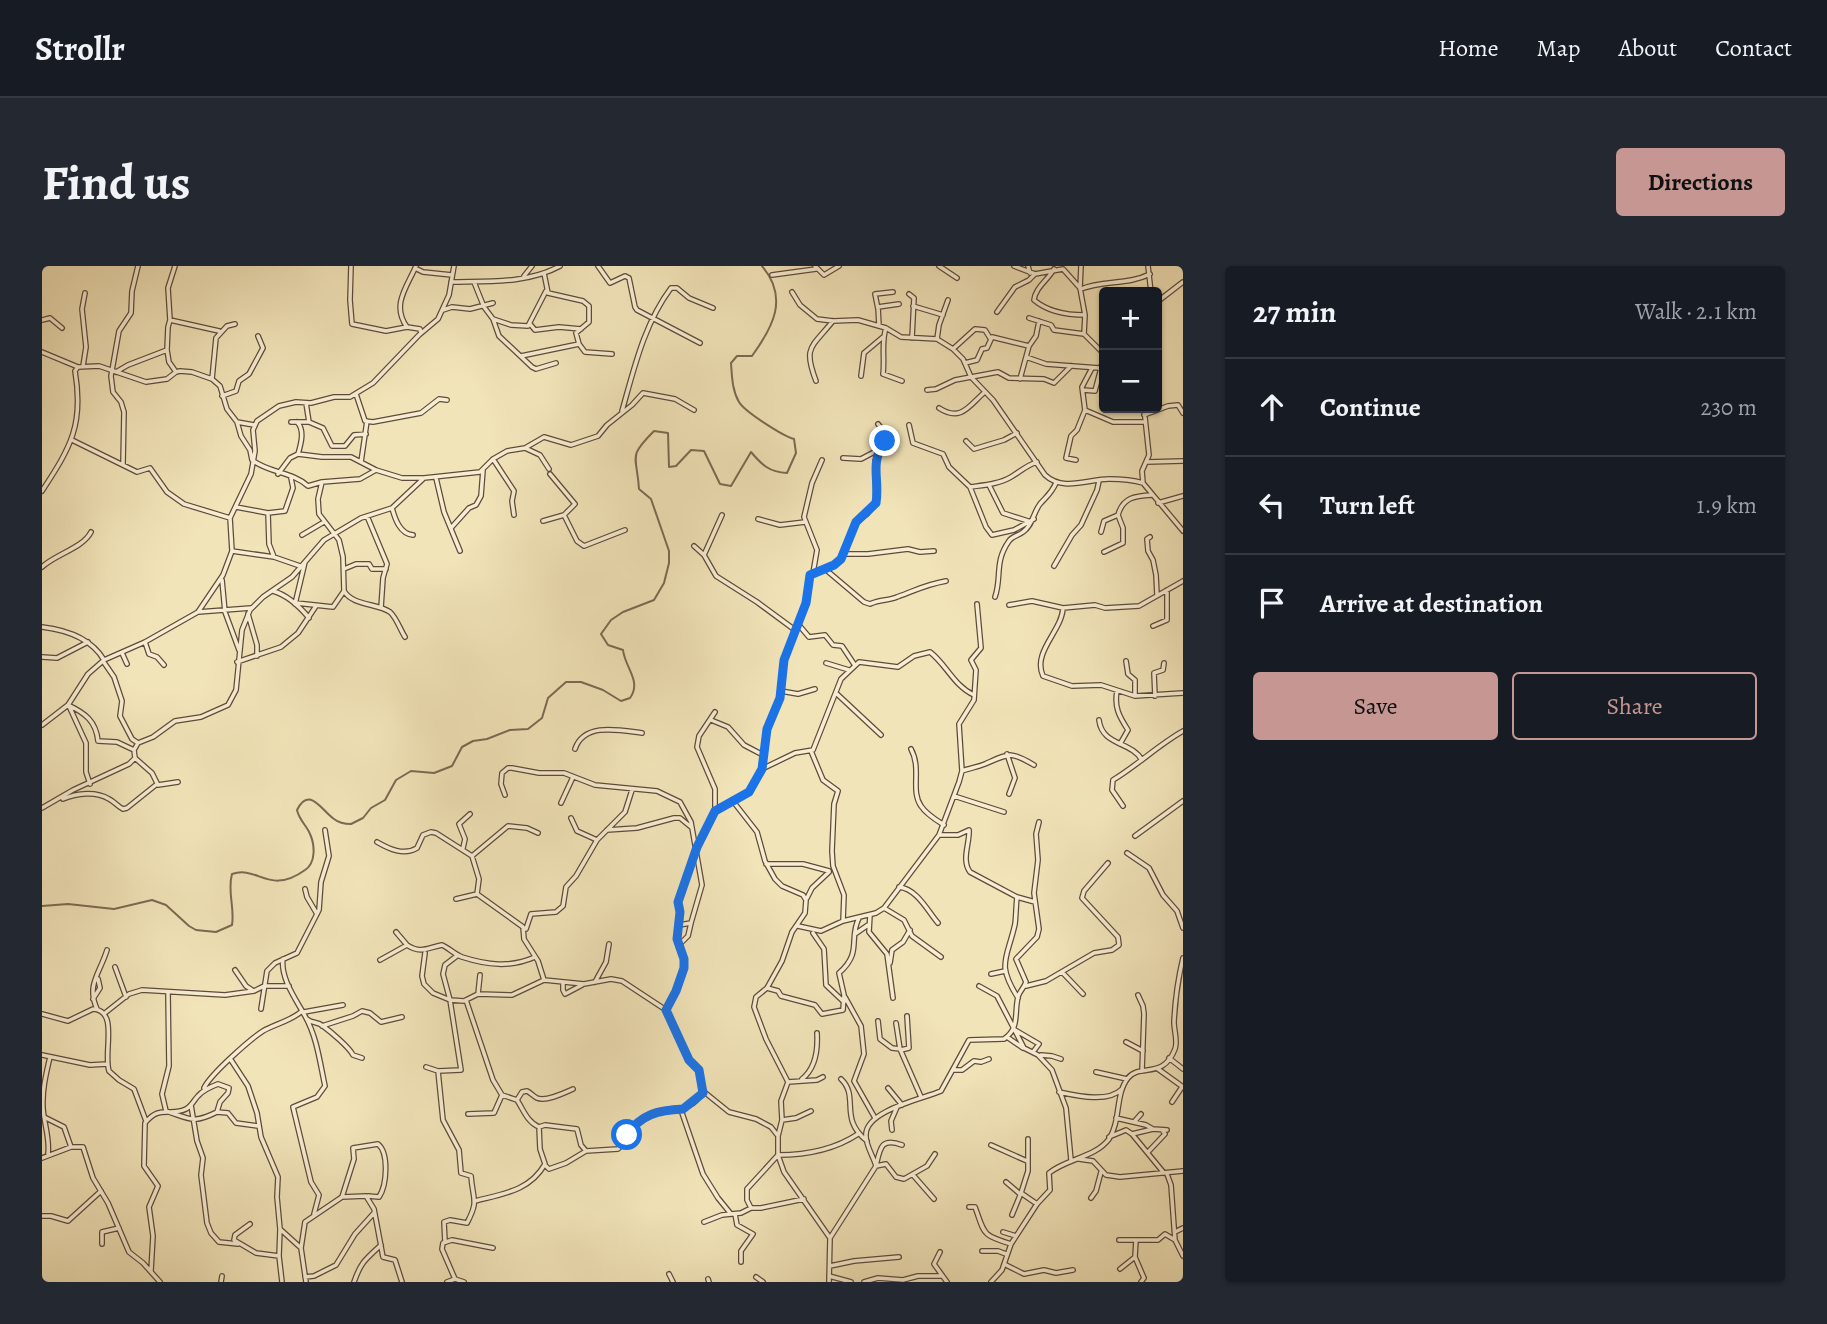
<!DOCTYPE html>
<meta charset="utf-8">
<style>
:root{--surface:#171b24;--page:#242831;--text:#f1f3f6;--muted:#9ea1a6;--line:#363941;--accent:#c59692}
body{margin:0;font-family:Alegreya,serif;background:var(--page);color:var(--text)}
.controls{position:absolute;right:21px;top:21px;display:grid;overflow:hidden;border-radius:7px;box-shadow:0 2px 5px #0004}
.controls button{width:63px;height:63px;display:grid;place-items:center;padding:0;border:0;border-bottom:2px solid var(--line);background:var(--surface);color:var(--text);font:35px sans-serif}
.stop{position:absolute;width:21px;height:21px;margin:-16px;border:5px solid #1a73e8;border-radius:50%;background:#fff}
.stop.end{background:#1a73e8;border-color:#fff;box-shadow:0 2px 7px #0008}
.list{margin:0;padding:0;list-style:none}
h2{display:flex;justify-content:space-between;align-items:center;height:91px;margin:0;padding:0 28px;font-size:30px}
h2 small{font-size:23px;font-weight:400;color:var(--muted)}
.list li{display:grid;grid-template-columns:46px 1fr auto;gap:21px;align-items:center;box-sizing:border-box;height:98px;padding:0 28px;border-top:2px solid var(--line)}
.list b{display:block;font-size:26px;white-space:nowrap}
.list em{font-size:23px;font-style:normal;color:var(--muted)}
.actions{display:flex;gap:14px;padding:21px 28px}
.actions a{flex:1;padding:16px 0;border:2px solid var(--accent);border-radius:7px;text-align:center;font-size:24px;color:var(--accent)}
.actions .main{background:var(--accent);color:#111}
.icon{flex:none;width:38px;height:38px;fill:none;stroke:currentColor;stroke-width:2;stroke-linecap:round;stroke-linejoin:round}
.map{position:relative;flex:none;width:1141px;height:1016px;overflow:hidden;border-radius:7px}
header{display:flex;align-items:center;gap:42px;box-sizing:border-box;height:98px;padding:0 35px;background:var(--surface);border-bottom:2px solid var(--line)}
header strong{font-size:33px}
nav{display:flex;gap:38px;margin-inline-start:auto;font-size:24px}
.intro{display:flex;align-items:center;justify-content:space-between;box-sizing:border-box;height:168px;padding:0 42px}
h1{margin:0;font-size:49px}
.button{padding:18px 32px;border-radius:7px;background:var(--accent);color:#111;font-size:24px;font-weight:700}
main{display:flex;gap:42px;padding:0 42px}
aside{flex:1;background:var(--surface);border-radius:7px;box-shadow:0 2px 5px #0004}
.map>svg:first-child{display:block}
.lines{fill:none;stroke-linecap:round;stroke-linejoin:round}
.stream{stroke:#7b6954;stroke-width:2}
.minor-casing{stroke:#5e4b3b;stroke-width:6}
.minor{stroke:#f7edd2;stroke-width:3.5}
.route{stroke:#1a73e8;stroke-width:9}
</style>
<header>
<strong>Strollr</strong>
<nav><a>Home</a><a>Map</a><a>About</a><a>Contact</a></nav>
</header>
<div class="intro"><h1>Find us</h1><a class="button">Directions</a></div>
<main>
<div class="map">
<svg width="1141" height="1016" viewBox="0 0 1141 1016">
<rect width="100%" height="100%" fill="#f2e4b9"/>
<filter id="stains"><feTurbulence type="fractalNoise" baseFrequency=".00286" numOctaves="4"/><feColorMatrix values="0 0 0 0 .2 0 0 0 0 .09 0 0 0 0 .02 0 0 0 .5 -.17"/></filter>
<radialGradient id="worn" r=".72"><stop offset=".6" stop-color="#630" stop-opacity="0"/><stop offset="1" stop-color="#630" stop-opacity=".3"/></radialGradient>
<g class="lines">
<path class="stream" d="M0,640L26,638L72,643L110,634L124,639L147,660L154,664L174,666L190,659C193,642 185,625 190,608C216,599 227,630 263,604C274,597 273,579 268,568C265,560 257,554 255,544C267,519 280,545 292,553C297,557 303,558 309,558L321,552L329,542L343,534L354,514L369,505L392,507L410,500L420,481L431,475L445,473L468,464L486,463L500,452L506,432L524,416H539L561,424L579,435L588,432C600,415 583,402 581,384L566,379L559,368L569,354L581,346L612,334L622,317L627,297V285L609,233L597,223C595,189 585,192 612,165L626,167L627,201L634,200L649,184L662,185L678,218L689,220L709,186C720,199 727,206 745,207L754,187L752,173C741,170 703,146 697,136C690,124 690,110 689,97L695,90H710C731,61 747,32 720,0"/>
<g class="minor-casing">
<path id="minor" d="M133,0L126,22L128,54L126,61L125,84L127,96L134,106
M309,0L308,34L310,58L344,65L365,61
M374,0C365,21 349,39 365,61L378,63L379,67
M556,0L568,17L583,10L587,12L593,41L595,44L658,77
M773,0L782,9L797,0
M897,0L915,12
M972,0L993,8L1021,3L1038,22
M986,0L988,7
M1039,0L1038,22L1043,49L1042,68L1062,88
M1106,0L1109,26
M373,2L381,6L410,9
M1012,3C1006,14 993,22 992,34C1006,46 1025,49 1043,49
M502,7L506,27L541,35L547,40V56L534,67L537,78
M730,9L774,3
M482,10L490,0
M409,16C445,15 485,18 518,0
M432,16L442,41L451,53L457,70L490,101L494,103L514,97
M1039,23C1061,14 1086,19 1108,8
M750,26L758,39L775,53L791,55L816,54L844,62L859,71L895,73L911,83L921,93L929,111L951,134L1003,209C1021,226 1047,213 1067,213C1078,213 1091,214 1101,217
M867,28L872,32L870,72
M1115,36L1141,16
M871,40L901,49
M836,43L833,28L851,26
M401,44L410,41L428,43L451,37
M955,46L973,21L987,14L993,8
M987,52L1009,59L1012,64L1042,68
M451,53L469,59L486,60L504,25
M0,54L8,52L20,62
M128,54L177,65
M488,58L493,64L517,61L539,63
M837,60L836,41L857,38
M844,62C839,76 843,92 841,108L860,115
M895,73L897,59L906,34
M911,83L933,63L943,64L948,72
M0,86L36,101L57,100L104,116L125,113L134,106L138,105L150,106L170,113L178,120L185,143L195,156L199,170L208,184L210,194C227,207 251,206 266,220L280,216L318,213L334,204L360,212H381
M479,90L537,78L543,86L570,88
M984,91L1004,98L1057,102L1062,98
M923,97L935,94L940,83L945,82L950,71L987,80
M41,100L44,81L40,43L43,27
M74,106L86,99L125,84
M819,110L822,87L841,71
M170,113L174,72L185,60L193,58
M978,113L987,80L994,70L997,55
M774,115C761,81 769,82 791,55
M885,124L894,123L913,114L956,106L967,112L1002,113L1012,117L1029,100
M1041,124L1053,125L1059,102
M314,128L323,155L331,156L379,147L397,133L405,134
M180,130L194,125L197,115L207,108L221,82L216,70
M264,137L267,156L281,162L290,180H303L312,169L324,168
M897,142C920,157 928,138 943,126
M1102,142L1107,189L1100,205L1101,217L1141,265
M1043,144L1071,156H1103
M580,145C592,103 602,58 629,22H635L647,32L671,42
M1102,149L1126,140L1136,139L1141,147
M195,156L212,159
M249,156H267
M867,159L871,177L901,188L907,201L928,221C942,219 957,218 969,211C979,205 985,199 995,196
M30,174L95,206L108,202L125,226L142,238L188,252
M924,175L932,183L962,174L975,167
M483,182L498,189L507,203
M256,188L280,191H309L334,204
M801,192L819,193L838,183
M451,193L472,225L470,235L472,249
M1034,194L1024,192L1029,170L1035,164L1043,144L1040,121L1050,102
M319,196L325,155
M1105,196L1141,195
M81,198L82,146L79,136L71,126L69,110L77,65L89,47L90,25L96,0
M236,208L248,192L256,188C259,178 263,164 255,156
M394,212L402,246L418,285
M947,219L961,247L986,255
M928,221L944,261L950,269L972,264L992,253
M0,225C29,181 42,158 33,105L36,101
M1116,237L1141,230
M194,241L226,247L243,245L251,222L249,212
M350,242C353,253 358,268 371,269
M226,247L227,278L232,291
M522,249L535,275L542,280L583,264
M680,249L662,289L674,310L715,336L753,364
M325,250L345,298L341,312L339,342
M716,253L738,259L763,256
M501,255L522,249L533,238L508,208
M409,262L427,242L434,239L439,230L441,204
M1059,266L1062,255L1076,249
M260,269L282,256
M1108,271L1105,273L1106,285L1111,294L1114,309L1115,329
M652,280L662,289
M190,285L232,291L258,300
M1062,286L1081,277V262L1076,249C1081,231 1093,230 1110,229
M802,288H826L866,283L878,286L892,285
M1012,300L1030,269L1039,259L1055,224L1057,215
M0,301C14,288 41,282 49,266
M302,303L314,298H327L330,303H344
M783,303L822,336L828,338C839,333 846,335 855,331C875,324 882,319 904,315
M771,307L775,284L762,251L770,217L780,194
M180,314L183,346L197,384
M231,325C245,329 258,341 267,352
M302,325C311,340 335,337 348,346C354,351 359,365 363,371
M953,331C960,311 952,296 967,275C970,270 976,270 981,266C991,259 991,247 998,238C1005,230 1009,228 1014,217
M254,337L291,341L302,325L301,291L297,274L277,248L276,233L280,216
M253,338L263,296
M967,339L990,335L1021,342L1053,339L1063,342L1097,340L1141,315
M1021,342C1020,365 990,386 1001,410L1030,420L1059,419L1093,430L1141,427
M156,346L209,342
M206,348L215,379V390
M756,358L767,371L783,369L791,379L800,380L812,398
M1111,360L1125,354V324
M0,361C25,364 49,372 62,394
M103,376L107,388L115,391L122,399
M80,387L85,398
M0,391L15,392L46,376
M61,395L72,411L80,435L78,450L90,473L96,477
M1084,395L1086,408L1093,414V430
M195,396L239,381L256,367L274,340
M784,397L807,404
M739,425L756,428L773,423
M1075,425C1072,441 1077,450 1086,464L1078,478
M795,428L839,469
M1113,430L1112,407L1121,404L1122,397
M26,439C43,447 54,455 56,475L75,476L92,484
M27,440L44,477V506L48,518
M669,454L686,461L702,479L723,490
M1057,454C1060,480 1089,475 1100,494
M0,459L26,439L46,408L62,394L103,376L156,346L181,309L190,285L188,252L209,208L213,185L211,164L215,155L237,140L254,136L269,137L292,131H308L331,117L377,69L396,53L407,29L412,0
M533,483C542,456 577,464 600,467
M869,483C880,503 868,524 879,540C884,548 894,554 902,559
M769,485L781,514L796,525L792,538L790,585L791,600L802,629L801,655
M965,488L973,512L967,528
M93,492L110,507L116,519L136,516
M722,502L753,487L771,484L799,413L817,396L856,401L872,390L888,386C904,398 912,420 932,429
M920,505C928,502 936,501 943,498C968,487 968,485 992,499
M463,529L459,518L460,507L466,502H470L497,507H522L553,519L615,525L638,536L649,556L660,619L649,657L637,659
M912,530L962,546
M21,533C35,527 54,525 67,533C73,536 75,540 81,543L85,542L115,518
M690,534L715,566L723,595L733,613L740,620L761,629L764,634L763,647L750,666L740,695L725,722L714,731L712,741L724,773L746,816L739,835L740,854L736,870
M519,537L531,511
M1081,540L1070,524L1071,514C1096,499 1116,479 1141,465
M0,542L31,524L87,498L93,492L92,484L96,477L111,471L133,455L159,451L186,439L194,424L200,364L208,344L221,331L250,311L282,274L319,252L350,242L382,212L438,206L451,193L465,185L483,182L502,171L529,179L556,170L565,159L590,139L601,127L633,133L652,144
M673,545V523L655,481L657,470L673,446
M529,552L535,565L555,574
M565,564L595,562L632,552H638L649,561
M897,569H916L927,564C928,577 919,594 928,606L975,631L993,636
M1093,570L1141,535
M335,576C347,583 362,590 375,582L381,569L389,566L394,567L430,590L437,613L435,628
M421,582L423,573L417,558L428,548
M1085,587L1107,602L1121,629L1135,645L1141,662
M430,590L466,560L485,562L496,567
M724,598H761L787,605
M857,621C875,623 885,644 896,657
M263,623L265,631L275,648
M435,628L481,661L482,673L496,695L502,714L542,718L569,713L580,715L624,744L647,794L657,804L661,825L687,846L714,853L729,861L736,870V889L742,906L788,972L787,1016
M975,631C974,640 974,650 973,658C965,694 954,697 976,732
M765,632L770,622L787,606
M414,633L435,628
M842,642L862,654L870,670L899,691
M828,649L827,666L845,688L851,732
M756,660L779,665L801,655L834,647L842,642L897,569L917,516L920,505L917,458L932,434L934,404L929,394L939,382L935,338
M484,663L489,648L514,646L521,640L524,621L534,610L555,574L583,546L590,524
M354,666L365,679
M771,667L782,683L784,719L802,736
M813,668L826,659
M637,679L646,670L649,657
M383,687L380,710L382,718L391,727L408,734L422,735L436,728L470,729L502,714
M241,693C238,712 255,735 263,750C275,771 278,797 283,820L275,831L251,841L269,916L277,929L272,948
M338,694L365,679C379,688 385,682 400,679C407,682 412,688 420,691C445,699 468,702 493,691
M848,697L850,684L861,676L868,664
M73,701L84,731
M193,704L204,720L210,724
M1020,706L1041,728
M949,708L963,705
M553,716L564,696L567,678
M521,717V724L523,728L540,719
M937,720L955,730L982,782L996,789L1010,804L1024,842L1029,894
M984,720L1004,715L1052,687L1070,684L1077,679L1076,671L1040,632L1042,625L1066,597
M725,722L736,725L739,730L773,739L780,748L801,744L802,729L797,707C821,686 806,673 817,652
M436,728L438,709
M1096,729L1101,740L1102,748L1100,805
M803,731L819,760L822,788L812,815L833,852
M51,733L58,722L56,713
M424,734L451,814L460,829L475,834L480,826L485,825C489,827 491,830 495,832C504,836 522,827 531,823
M55,743C44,719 58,707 65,684
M219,743L225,705L233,697L255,687L277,644L279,616L287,590L283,564
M624,744L634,725L642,702V693L635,673L638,646L636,636L655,581L673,545L707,526L720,503L725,463L738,432L742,394L763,337L768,309L792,299L798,293L814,256L825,248L834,237L833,195L845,169L836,158
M262,746L301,739
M63,747L87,728L100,724L183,729L212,725L222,720H247
M0,748L26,755L51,743C77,744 61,786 67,805L77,814L92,823L104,855
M265,753C271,758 275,755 281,760C289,766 307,781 311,789L320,792
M836,755L838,773L850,782L858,783
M854,757L858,783L879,831
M280,760L311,750L320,745L328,747L339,756L360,751
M973,764L997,778L991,786
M965,771L981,782
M1084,776L1101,785
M859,784L867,782L865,750
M0,789L48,799L65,798
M999,789L1010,790L1019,793
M1127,792L1141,803
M189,794L206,820L215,847L219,871L236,911L235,931L238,963L259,982
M384,801L396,805L419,804L408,734L401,708L403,699L416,689
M1116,803L1141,821
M911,804H920L932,795L939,796L947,793
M396,805L401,854L417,884L419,907L429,910C431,935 437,934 425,957L408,954L402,956L403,976
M1054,806L1085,813
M760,813C774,802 776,784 775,767
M799,813C818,831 796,852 825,875
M746,816L775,814L781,811
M162,822C168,809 207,774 221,765C233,758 249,755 260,745
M846,822L860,839
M1017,826C1036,830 1066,837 1080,823
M475,834C481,843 485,856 497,861
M1130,836L1140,821
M149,839L155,875L161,892L159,909L165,957L169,967L177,976L196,978
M639,844L661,908L676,932L689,948
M124,845L120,828L127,800L126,727
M175,846L186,847L194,857L216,860
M426,848L452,847L460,829
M2,851L22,861L29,881
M1074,852L1104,859L1111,863
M740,854L754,852L769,845
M1092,856L1099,848
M850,864L849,855L855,841
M1090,868L1122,907
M1067,871L1084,864L1090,868L1111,863L1125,864
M860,879C839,871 838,882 834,900L844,898L854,911L862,913L885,900L893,888
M949,879L985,895
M1106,886L1123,868L1120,864
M6,888C8,872 2,858 1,842C0,824 4,808 8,791
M0,892L29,881H41L51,912L66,937L87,986L101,997L118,1016
M1037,893L1051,895L1064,909L1078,911L1141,905
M504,900L507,903L524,897L544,885
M1125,908L1129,919L1133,974
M871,909L892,933
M964,916L978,928
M979,927L986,905V873
M300,931L312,893L311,882L336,878C347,887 345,919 337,931L326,930
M1049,932L1054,925L1059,906
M433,935C460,928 488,925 503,898L498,883L497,861L503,859L535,863L539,879L544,885L576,883C587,872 590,859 604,850C625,837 646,853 661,825
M927,941H933C943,968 939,969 969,978
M709,942L705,934V923L736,889C765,889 792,884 816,868
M693,948L695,959L711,968L699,985V996
M970,949L979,927L995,938
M0,950H9L26,955L59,925
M662,956L680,949L699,947L709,942H719L762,933
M208,958L193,969L192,974L214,987L237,990
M238,963L237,990L240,1016
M961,966L974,970
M1133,966L1141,962
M788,972L834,900C831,889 823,879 824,868C825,844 881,833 899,825L927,774L962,773C978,762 972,748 976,731C977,726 982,722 984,716L974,693L995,671L997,663L992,627L996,594L994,568L997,556
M1077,974H1116L1123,968L1133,974L1141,990
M60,978V966L77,962
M940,985H956L964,988
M898,986L892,998L905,1016
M1093,991L1102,1012L1099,1016
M962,998L982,1008L1002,1004L1014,1007L1031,1004
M788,1000L812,995L857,991
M1078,1003L1093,991L1094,974
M109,1005L111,970L107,941L116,920L102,900L103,857C118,838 128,851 144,843C150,840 152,834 156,830C161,824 168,821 176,818L187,822L186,827L178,836L175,846C151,858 149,853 124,845
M627,1008L631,1016
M787,1010L809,1016
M263,1011L272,1010L294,999L313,968L332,947
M714,1011L721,1016
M413,1013L400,983L401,977L410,974L451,982
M666,1013L667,1016
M179,1016L180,1010
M264,1016L259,982L263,956L300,931L324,930L332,943L341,991L353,994L360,1016
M312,1016C319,996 323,994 339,979
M405,1016L413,1013L422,1016
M822,1016L836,1012L861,1014L876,1010H899
M949,1016L960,1004L969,978L995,938L1008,924L1007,907C1024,893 1054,891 1067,873C1079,855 1073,828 1086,812C1098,797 1121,814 1133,783C1136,775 1132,765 1132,756C1133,735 1136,713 1141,692"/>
</g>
<use href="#minor" class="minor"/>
</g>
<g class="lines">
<path class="route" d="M585,869C599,848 617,844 641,843L661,827L657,804L647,794L624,744L634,725L642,702V693L635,673L638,646L636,636L655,581L673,545L707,526L720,503L725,463L738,432L742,394L764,337L768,309L792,299L799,293L814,256L834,237C838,212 827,198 843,175"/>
</g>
<rect width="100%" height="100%" filter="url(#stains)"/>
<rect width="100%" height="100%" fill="url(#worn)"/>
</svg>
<div class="controls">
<button>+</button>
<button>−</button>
</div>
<div class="stop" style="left:585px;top:869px"></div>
<div class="stop end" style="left:843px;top:175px"></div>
</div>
<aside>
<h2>27 min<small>Walk · 2.1 km</small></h2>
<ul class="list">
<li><svg class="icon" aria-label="ahead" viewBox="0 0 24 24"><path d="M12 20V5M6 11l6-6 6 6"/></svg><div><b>Continue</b></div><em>230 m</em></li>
<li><svg class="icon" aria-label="left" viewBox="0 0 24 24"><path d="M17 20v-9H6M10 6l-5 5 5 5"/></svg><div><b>Turn left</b></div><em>1.9 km</em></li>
<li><svg class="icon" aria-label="arrive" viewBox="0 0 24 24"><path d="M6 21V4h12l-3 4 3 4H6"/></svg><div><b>Arrive at destination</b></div></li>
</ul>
<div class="actions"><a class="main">Save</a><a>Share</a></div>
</aside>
</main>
